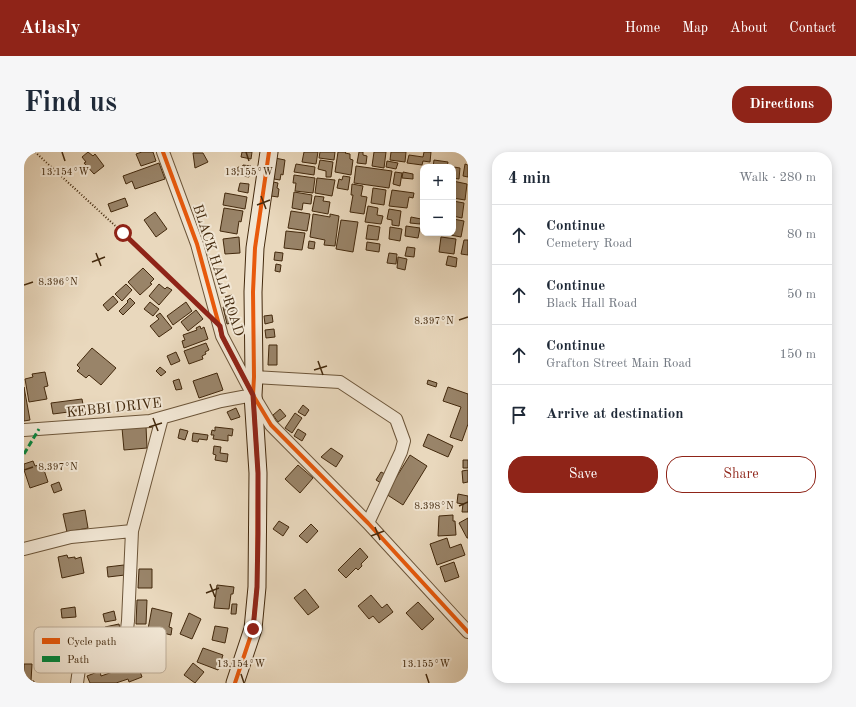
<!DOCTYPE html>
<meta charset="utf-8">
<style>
:root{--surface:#fff;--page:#f6f6f7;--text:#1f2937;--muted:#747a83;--line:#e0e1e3;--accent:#8f2418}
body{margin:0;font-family:"Old Standard TT",serif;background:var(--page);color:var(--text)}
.controls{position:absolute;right:12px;top:12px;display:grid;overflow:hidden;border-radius:8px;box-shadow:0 2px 10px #0003}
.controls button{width:36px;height:36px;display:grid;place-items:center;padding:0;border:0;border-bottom:1px solid var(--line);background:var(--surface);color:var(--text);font:20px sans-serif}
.stop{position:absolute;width:12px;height:12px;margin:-9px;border:3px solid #8f2418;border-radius:50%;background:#fff}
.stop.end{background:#8f2418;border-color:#fff;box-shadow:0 1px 4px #0008}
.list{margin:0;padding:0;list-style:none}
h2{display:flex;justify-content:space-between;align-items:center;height:52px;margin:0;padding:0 16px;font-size:17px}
h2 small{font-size:13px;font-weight:400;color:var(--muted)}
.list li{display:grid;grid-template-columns:26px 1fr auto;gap:12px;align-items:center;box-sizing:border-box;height:60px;padding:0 16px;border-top:1px solid var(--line)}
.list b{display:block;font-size:15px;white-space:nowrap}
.list p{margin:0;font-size:13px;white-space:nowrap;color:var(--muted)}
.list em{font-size:13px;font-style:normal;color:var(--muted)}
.actions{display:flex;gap:8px;padding:12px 16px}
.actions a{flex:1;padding:9px 0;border:1px solid var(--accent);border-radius:16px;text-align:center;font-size:14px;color:var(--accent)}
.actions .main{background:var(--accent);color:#fff}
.icon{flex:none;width:22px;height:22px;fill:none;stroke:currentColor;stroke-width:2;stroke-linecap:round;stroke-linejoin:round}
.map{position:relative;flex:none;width:444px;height:531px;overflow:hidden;border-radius:16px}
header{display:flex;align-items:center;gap:24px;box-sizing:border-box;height:56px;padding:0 20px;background:var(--accent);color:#fff}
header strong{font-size:19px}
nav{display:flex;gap:22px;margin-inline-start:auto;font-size:14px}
.intro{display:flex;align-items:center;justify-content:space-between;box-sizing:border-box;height:96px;padding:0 24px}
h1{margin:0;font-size:28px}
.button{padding:10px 18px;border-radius:16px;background:var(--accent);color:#fff;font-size:14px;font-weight:700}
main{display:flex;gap:24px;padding:0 24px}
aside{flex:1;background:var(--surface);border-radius:16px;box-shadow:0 2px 10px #0003}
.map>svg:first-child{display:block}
.building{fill:#998469;stroke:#43290d}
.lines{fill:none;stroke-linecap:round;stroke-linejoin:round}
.street-casing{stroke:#6c5539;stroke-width:14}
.secondary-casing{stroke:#43290d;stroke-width:19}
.path{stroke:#43290d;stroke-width:2;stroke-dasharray:1 2;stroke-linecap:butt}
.street{stroke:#f1e6d4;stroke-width:12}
.secondary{stroke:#f1e6d4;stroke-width:17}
.quiet{stroke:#00873e;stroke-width:3;stroke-dasharray:6 3;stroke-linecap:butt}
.cycleway-casing{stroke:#f1e6d4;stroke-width:6}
.cycleway{stroke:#e8590c;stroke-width:4}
.route{stroke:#8f2418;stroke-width:5}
.ticks{fill:none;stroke:#43290d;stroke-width:1.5}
.labels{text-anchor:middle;stroke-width:4;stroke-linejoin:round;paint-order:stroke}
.street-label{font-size:14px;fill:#43290d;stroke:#f1e6d4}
.key{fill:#f1e6d4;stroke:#bdad98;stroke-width:1}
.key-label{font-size:11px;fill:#43290d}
.ticks-label{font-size:10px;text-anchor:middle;fill:#43290d;stroke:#f1e6d4;stroke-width:4;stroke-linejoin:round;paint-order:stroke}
</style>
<header>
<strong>Atlasly</strong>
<nav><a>Home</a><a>Map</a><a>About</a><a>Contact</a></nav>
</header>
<div class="intro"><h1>Find us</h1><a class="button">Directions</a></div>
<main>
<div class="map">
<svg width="444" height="531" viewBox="0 0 444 531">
<rect width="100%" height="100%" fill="#e9d8bd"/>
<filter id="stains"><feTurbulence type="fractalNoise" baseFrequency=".005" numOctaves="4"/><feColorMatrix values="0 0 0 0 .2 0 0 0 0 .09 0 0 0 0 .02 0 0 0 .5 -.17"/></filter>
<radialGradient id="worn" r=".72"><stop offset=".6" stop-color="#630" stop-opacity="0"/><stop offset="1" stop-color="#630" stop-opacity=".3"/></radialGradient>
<path class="building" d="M64,0L69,4L71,2L80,14L70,22L60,11L62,10L58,5Z
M118,0H129L132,9L117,14L112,2Z
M218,0H228L227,7L217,5Z
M280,0H294L292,12L278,10Z
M296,0H311L310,8L295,6Z
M314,0H322L321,1L326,2V7L329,8L327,23L311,20Z
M335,0H339V3L343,4L342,12L333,11Z
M350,0H362L360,16L348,14Z
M367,0H382L381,10L366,8Z
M400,0H407L406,10L399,9L398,13L383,11L385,3L399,5Z
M169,1H179L184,10L171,16Z
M251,6L261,8L259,23L257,22L256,28L250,27Z
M296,8L309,10L307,25H302V19L294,17Z
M410,8L424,10L423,15H409Z
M363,9L374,11L372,17L362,15Z
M135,11L141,27L111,37L108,29L102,32L99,24Z
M272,12L291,15L290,23L270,20Z
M441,12L444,13V25L439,24Z
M219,13L227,14L225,25L212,23L214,15L218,16Z
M332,14L368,19L365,36L330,31Z
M430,15L436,16L435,27L429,26Z
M371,20L378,21L376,34L369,32Z
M379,20L389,22V27L378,26Z
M270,23L291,26L289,41L271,39L272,31H269Z
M319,24L326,25L324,38L313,36L315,27L318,28Z
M293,26L311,28L308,44L291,41Z
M429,29L443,32L441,48L429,46Z
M249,30L254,31L253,36L255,37L254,45L247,44Z
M216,31L225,32L224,41L214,39Z
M328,32L339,34L337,44L343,45L340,62L326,60L329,43H327Z
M349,36L362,38L360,53L347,51Z
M368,38L390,41L389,46L385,45L383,56L365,54Z
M270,40L288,43L287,52L279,51L278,58L268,56Z
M201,41L223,45L221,57L199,53Z
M291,44L300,45L299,49L306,50L304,62L288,59Z
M101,46L104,54L87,60L84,52Z
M429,49L440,51L438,66L429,64Z
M344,54L354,56L353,63L359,64L357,72L341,70Z
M200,56L219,59L217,70L215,69L213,82L196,79Z
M365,57L377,59L375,74L368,73V68L363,67Z
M267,59L286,62L283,79L264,76Z
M131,60L143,77L132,85L120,68Z
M289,62L306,65V62L315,64L311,94L300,93L301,88L286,85Z
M387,65L397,67L396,72L386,71Z
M429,67L440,69L437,85L421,82V81H429Z
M317,68L334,70L329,100L312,97Z
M344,73L356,75L354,88L342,87Z
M382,74L396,76L394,86L381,84Z
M366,75L378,77L376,89L365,87Z
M262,79L281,81L278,98L260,96Z
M215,85L216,101L201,102L199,87Z
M417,85L432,87L430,102L415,100Z
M440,88H444V103L437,102Z
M285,89L291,90L290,97L284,96Z
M343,90L356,92L355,100L342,98Z
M383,95L391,96L390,105L381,104Z
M251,100L259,101L258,109L250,108Z
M365,101L373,102L372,112L363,111Z
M424,104L433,106L432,115L422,113Z
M374,105L383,107L381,118L373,116Z
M252,112L257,113L256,120L251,119Z
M119,116L130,127L126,131L128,132L116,143L104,130Z
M102,132L108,138L98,149L91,142Z
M135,132L141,137L143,135L148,138L135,153L125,144Z
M208,143L210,148L202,150L201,145Z
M89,144L94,150L84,159L79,153Z
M106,146L111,151L99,163L95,159L104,150L103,149Z
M126,150L135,157L129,164L120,157Z
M162,150L168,159L149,173L143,164Z
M209,152L210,159H208L211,170L203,172L199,155Z
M172,158L179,167L164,179L157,170Z
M136,161L148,176L135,185L126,174L135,167L132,164Z
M248,163L249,170L241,172L240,164Z
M176,174L177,177L180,175L184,187L160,196L158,189L161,188L159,183L173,178L172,176Z
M250,177L251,185L242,186L241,178Z
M182,191L185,198L181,200L182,202L178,204L179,207L165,212L160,199Z
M245,193H253V213H244Z
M68,196L92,216L77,233L65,223L62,226L53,219L56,216L53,213Z
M152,200L156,209L147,213L143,204Z
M136,215L142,220L137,224L132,219Z
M21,220L24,234L20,235L23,247L5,250L1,227L9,225L8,222Z
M193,221L199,238L175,246L169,229Z
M155,227L158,237L152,238L149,229Z
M404,228L413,231L412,235L403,232Z
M0,235L6,268L0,269Z
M424,235L444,242V272L438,289L426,285L437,255L419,249Z
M58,247L60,258L29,262L27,251Z
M279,253L285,258L281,264L274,260Z
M212,256L216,265L207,268L203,260Z
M256,257L262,264L254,270L249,263Z
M271,261L278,266L268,281L261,276Z
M122,274L123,296L100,298L98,276Z
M191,275L209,277L208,284L204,283V289L189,287L190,283H187L188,278L191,279Z
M156,277L164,279L161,288L154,286Z
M274,277L282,282L278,289L270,284Z
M169,281L184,283L183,288L175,287L174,290L168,289Z
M404,282L429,294L424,305L399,294Z
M190,294L197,295L196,301L204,302L203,310L191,308L192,303L189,302Z
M307,296L319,304L312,315L297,305Z
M386,303L403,314L379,353L362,342Z
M439,308H444V316H439Z
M9,309L11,314L18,312L24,330L6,336L0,318V312Z
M274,313L289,326L276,341L261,327Z
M444,318V330L439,331L438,319Z
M357,320L361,322L357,331L352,328Z
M35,330L38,338L30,341L27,333Z
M434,342L444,344V360H438L439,352L433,351Z
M61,358L64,376L43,380L39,362Z
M429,363V369H431L432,383L414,384L415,364Z
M444,366V386H443L435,371Z
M255,369L265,375L259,384L249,377Z
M287,372L294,379L283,391L275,384Z
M423,386L426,396L437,392L441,403L413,413L406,392Z
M336,396L344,405L337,412L338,414L334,418L332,416L322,426L314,418Z
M43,403L44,406L51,405V407L57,405L60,421L38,426L34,405Z
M430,410L435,425L421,430L416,415Z
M100,413L101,423L84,425L83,415Z
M115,417H128V436H114Z
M193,433L210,435L209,442H207L205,457L190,456Z
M281,437L295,455L284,463L270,446Z
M347,443L358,456L363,452L369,460L355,471L349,464L345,467L334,454Z
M113,448H123L122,472H112Z
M394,450L410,467L398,478L382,461Z
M208,452H213L212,462H207Z
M51,455L52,465L38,466L37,457Z
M128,456L148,461L145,475L148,476L147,483L124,477Z
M90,459L92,468L81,470L79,462Z
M165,461L177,467L168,487L156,482Z
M95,472L98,488L84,490L81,475Z
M191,474L204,476L201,491L188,488Z
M179,496L199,503L194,518L173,510Z
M112,508L118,525L105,530L104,527L92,531H66L63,524L76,519L77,524L100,516L99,512Z
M169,511L180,520L171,531L160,523Z
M0,512H8L7,529H10V531H0Z"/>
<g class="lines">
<g class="street-casing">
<path id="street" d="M139,0L173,92L198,184L229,243L247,273L344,371L444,480
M230,225L316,230L372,267L380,289L377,300L344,371
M0,278L126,269L197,249L229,243
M0,397L47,385L108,379
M53,531L55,517L64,507L92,499L101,493L104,469L108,379L138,266"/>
</g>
<g class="secondary-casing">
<path id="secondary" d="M211,531L229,477L233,435L234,321L229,243L230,225L229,140L231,96L245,0"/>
</g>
<path class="path" d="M11,0L99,81L179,158"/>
<use href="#street" class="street"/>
<use href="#secondary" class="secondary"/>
<path class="quiet" d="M0,302L15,277"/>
<g class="cycleway-casing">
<path id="cycleway" d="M139,0L173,92L198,184L229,243L247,273L344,371L444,480
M211,531L229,477L233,435L234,321L229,243L230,225L229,140L231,96L245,0"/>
</g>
<use href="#cycleway" class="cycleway"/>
</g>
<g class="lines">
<path class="route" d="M99,81L196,174L198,184L229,243L234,321V382L233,435L229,477"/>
</g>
<path class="ticks" d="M38,0L41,9M222,0L225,9M237,44L242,57M233,53L246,48M72,101L77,114M68,110L81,105M0,133L9,130M435,168L444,165M294,209L299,223M290,218L303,214M129,266L134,279M125,275L138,271M0,318L9,315M435,354L444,350M351,375L356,388M347,384L360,379M186,432L191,445M182,441L195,436M217,522L220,531M402,522L405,531"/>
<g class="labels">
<g class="street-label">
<text transform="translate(195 118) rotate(72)" y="5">BLACK HALL ROAD</text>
<text transform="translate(90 255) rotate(-6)" y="5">KEBBI DRIVE</text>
</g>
</g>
<rect x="10" y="475" width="132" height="46" rx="6" class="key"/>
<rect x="18" y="486" width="18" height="6" fill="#e8590c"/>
<rect x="18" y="504" width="18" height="6" fill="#00873e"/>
<g class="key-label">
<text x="43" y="493">Cycle path</text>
<text x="43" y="511">Path</text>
</g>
<g class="ticks-label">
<text x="41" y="23">13.154°W</text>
<text x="225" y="23">13.155°W</text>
<text x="34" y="133">8.396°N</text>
<text x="410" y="172">8.397°N</text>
<text x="34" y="318">8.397°N</text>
<text x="410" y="357">8.398°N</text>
<text x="217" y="515">13.154°W</text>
<text x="402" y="515">13.155°W</text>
</g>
<rect width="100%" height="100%" filter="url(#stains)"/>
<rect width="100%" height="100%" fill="url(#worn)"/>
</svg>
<div class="controls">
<button>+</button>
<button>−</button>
</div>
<div class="stop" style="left:99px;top:81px"></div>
<div class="stop end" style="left:229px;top:477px"></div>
</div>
<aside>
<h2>4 min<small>Walk · 280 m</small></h2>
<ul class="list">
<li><svg class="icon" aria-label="ahead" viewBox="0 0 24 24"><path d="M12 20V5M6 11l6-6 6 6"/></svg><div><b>Continue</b><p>Cemetery Road</p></div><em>80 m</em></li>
<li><svg class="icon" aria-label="ahead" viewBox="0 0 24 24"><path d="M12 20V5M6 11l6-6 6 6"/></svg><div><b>Continue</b><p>Black Hall Road</p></div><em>50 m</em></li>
<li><svg class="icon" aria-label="ahead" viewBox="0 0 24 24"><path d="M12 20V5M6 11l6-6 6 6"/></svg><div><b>Continue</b><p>Grafton Street Main Road</p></div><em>150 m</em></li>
<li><svg class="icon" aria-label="arrive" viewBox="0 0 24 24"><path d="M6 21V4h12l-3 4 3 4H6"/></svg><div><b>Arrive at destination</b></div></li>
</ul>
<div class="actions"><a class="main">Save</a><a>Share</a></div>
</aside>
</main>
